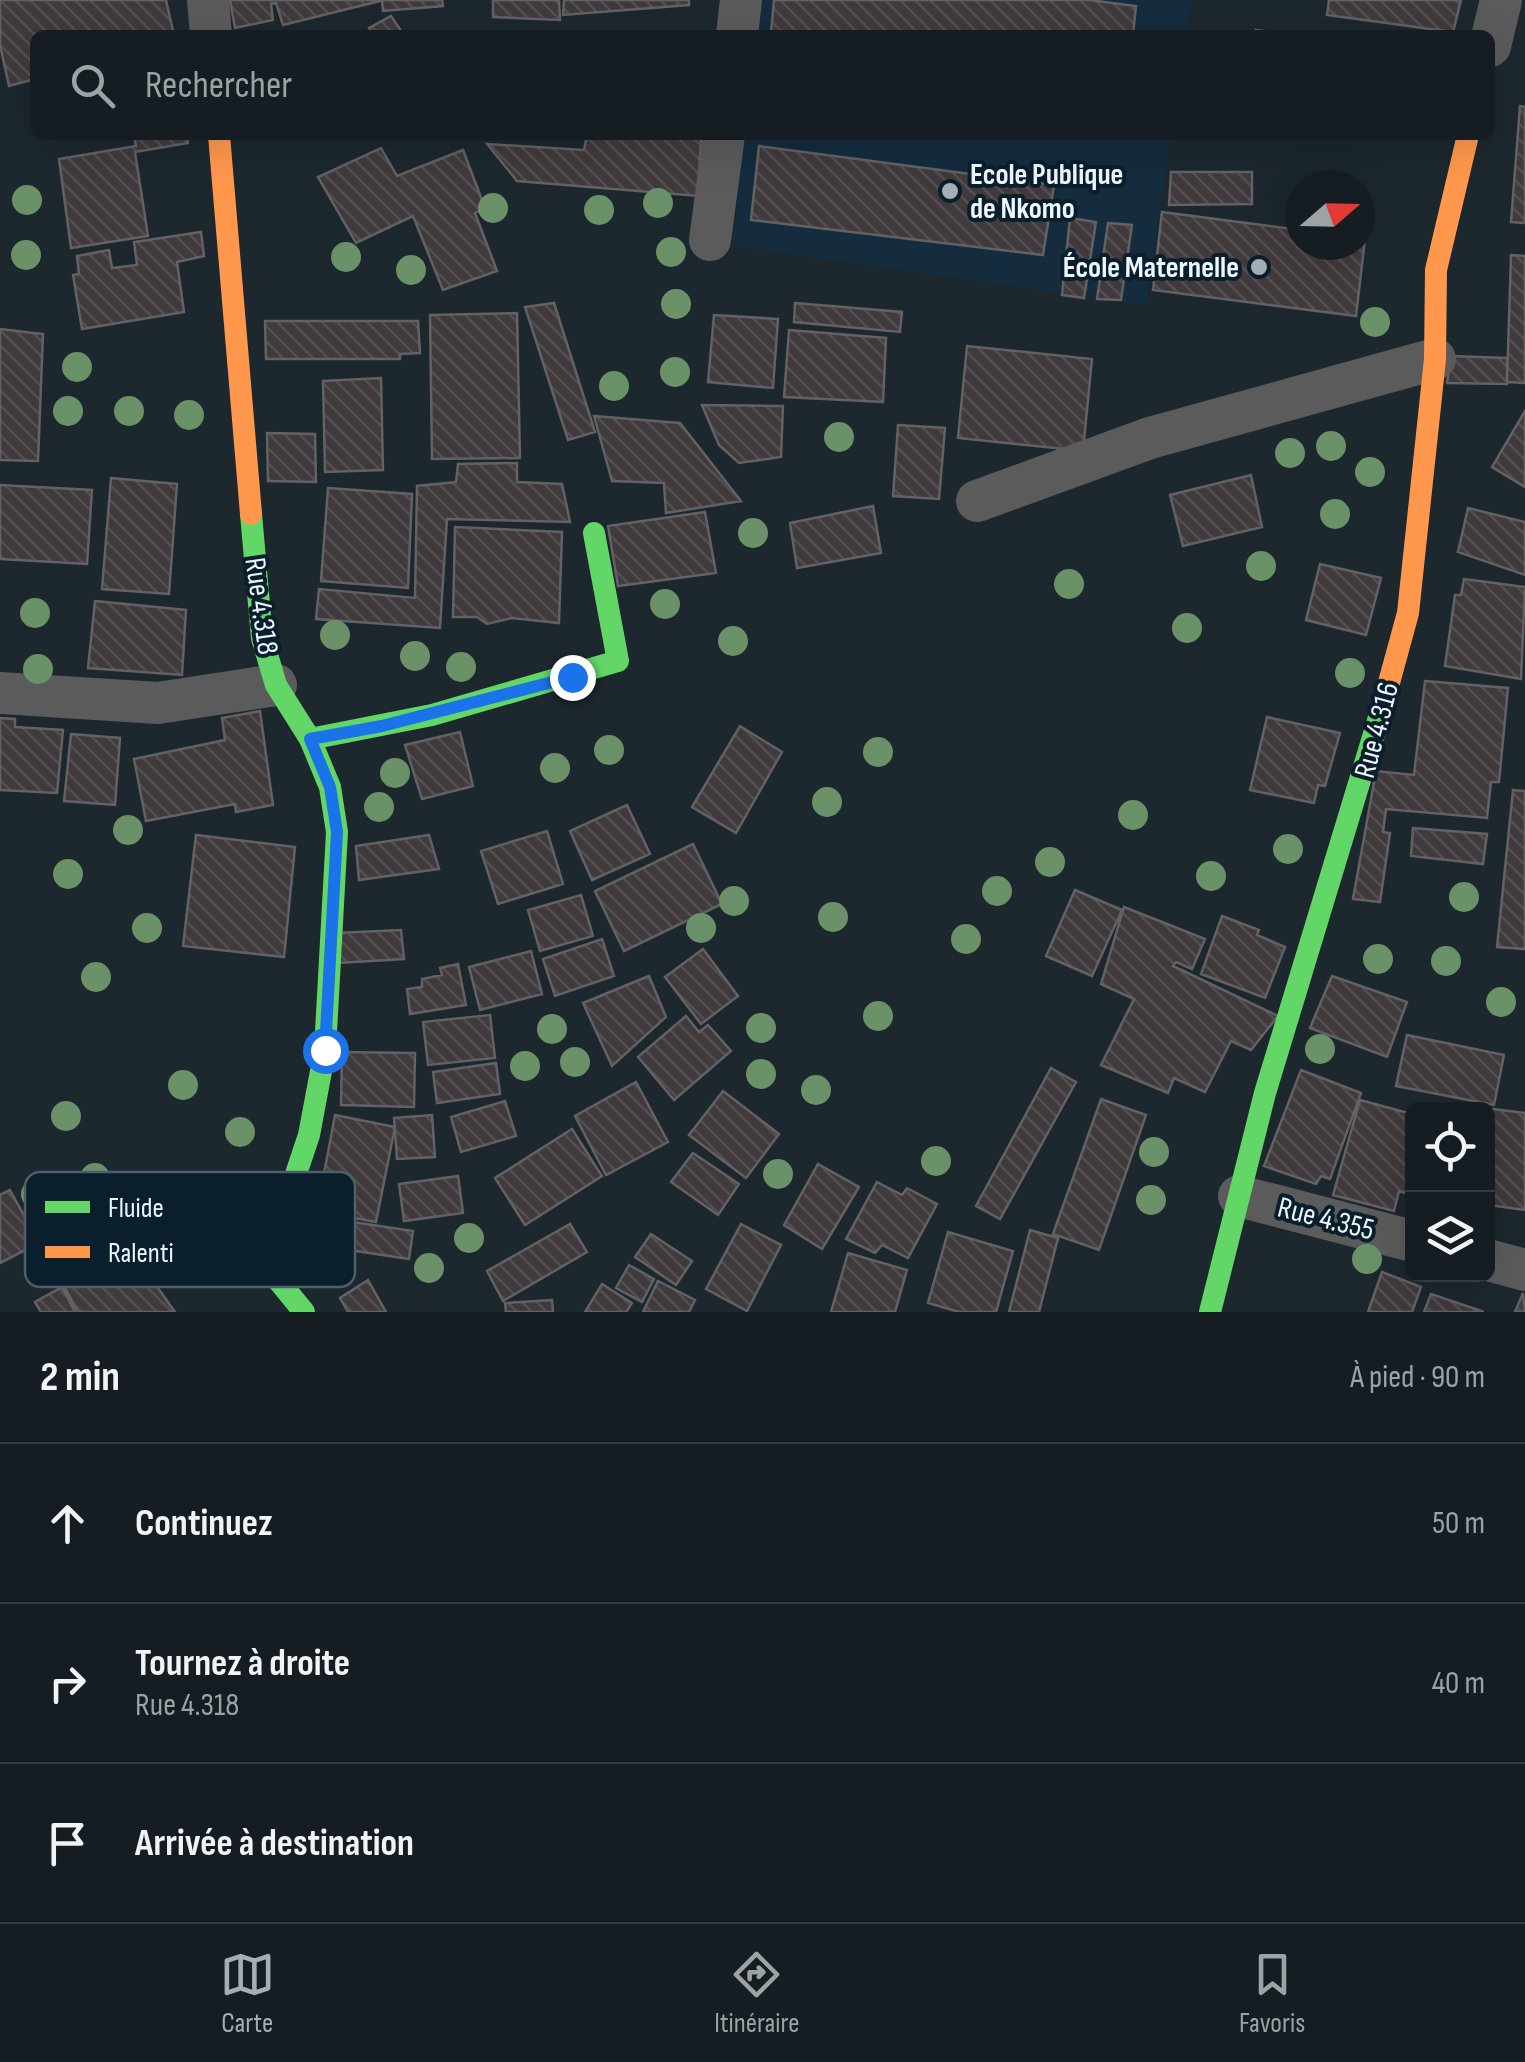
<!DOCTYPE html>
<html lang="fr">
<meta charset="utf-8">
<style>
:root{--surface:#151d22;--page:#222a2f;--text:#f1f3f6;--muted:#9da2a5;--line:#343b40;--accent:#a4aeb6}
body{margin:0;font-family:"Sofia Sans Condensed",sans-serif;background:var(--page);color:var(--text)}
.controls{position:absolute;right:30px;bottom:30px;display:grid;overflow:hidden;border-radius:15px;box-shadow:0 10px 40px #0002}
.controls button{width:90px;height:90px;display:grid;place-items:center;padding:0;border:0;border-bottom:2px solid var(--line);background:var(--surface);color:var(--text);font:50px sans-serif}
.compass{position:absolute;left:1285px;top:170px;width:90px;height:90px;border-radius:50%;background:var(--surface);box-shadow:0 10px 40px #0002;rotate:70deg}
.stop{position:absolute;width:30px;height:30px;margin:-22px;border:8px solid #1a73e8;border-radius:50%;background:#fff}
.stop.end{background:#1a73e8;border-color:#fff;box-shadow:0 2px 10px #0008}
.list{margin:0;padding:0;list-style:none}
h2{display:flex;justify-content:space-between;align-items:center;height:130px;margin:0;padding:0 40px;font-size:42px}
h2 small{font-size:32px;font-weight:400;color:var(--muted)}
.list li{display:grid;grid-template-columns:65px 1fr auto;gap:30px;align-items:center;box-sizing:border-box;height:160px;padding:0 40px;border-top:2px solid var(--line)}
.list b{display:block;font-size:38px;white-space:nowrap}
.list p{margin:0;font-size:32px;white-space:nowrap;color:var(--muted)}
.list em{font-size:32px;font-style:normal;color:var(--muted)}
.icon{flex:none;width:55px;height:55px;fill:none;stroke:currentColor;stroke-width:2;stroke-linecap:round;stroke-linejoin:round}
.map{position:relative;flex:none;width:1525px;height:1312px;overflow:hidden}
.search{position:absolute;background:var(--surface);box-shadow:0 10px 40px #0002;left:30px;right:30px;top:30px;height:110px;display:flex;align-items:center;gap:25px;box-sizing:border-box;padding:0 35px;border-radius:15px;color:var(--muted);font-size:38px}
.sheet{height:610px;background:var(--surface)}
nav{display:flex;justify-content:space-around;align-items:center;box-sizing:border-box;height:140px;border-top:2px solid var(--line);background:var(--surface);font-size:28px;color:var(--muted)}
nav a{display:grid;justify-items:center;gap:5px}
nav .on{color:var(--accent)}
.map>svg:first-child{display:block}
.built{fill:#142c3e}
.building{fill:url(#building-back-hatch);stroke:#626164;stroke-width:2.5}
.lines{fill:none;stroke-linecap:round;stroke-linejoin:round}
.street{stroke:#5a5b5a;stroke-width:42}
.fast{stroke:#63d668;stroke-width:22}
.slow{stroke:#ff974d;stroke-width:22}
.tree{fill:#6a9168}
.route{stroke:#1a73e8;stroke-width:12}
.poi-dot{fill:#a4aeb6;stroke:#0a1e2c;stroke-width:4}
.labels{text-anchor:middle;stroke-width:8;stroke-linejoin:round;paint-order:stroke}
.poi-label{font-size:30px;font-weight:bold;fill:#edf7ff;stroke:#0a1e2c;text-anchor:start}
.street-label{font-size:30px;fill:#edf7ff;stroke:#0a1e2c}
.key{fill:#0a1e2c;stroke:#4e5f6b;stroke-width:2.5}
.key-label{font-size:28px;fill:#edf7ff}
</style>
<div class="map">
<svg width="1525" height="1312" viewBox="0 0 1525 1312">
<defs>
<pattern id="building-back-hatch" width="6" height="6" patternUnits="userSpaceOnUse" patternTransform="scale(2.5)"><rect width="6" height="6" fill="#413a3c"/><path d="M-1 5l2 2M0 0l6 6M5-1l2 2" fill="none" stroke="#544e50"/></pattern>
</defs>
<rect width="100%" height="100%" fill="#1c272e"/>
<path class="built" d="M755,0H1192L1187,35H752Z
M743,135H1172L1146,305L733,246Z"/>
<path class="building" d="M0,0H166L174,35H35V79L9,86L0,45Z
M230,0H380V1L283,25L276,3L271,4L273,20L235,28Z
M382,0H442L443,6L383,11Z
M493,0H559L560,20L493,17Z
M564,0H689V5L563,15Z
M774,0H1089L1136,6L1133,35H786L771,33Z
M1329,0H1461L1453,32L1327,15Z
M391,16L404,35H373L369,28Z
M1256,30L1297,35H1256Z
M1520,106L1525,107V223L1511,222Z
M134,135H187L188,143L135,152L148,236L71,248L59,159L136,146Z
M587,135H701L698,196L517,181L487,144L584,150Z
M759,146L1054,185L1043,255L751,220Z
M381,148L397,176L463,150L485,208L475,213L497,271L443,290L413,216L356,243L318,177Z
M1171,172H1252V204L1169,205Z
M1162,212L1300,230V245H1360V238L1365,239L1356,316L1153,290Z
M1070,218L1096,222L1084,298L1062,295Z
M1108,223L1132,225L1121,300L1097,299Z
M201,232L204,256L177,262L184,312L82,329L73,275L79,274L77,256L109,250L112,268L137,265L134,242Z
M1511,255L1525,256V383L1507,382Z
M554,303L595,432L568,440L525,307Z
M795,303L902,312L900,332L794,322Z
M517,313L520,458L432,459L430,315Z
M714,315L778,319L773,388L708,382Z
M265,321H418L420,353L400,354V359H266Z
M0,329L43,334L38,461L0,460Z
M789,330L886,338L883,402L784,397Z
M967,346L1092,359L1083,451L958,438Z
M1451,356L1507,358V384L1447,383Z
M381,378L383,470L325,472L323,381Z
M702,405L783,406L781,457L739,463L719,445Z
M1525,411V487L1492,467Z
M594,416L680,423L741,501L666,513L664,483L612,481Z
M898,425L945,428L939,499L893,496Z
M267,433L315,434L316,482L268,481Z
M517,463V482L562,484L570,522L447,519L440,628L316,619L319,589L415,598L417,486L456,482L458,464Z
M1251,475L1262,527L1183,546L1170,495Z
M111,478L177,484L169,594L102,589Z
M0,485L92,490L87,564L0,559Z
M328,488L412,494L408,588L321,581Z
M873,506L881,553L797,568L790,523Z
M1468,508L1525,522V575L1458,552Z
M705,512L716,573L618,586L608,526Z
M455,527L562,532L559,623L512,618L487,624L477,617H453Z
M1320,564L1381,578L1366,635L1306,620Z
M1464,579L1525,587L1521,679L1445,666L1455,595H1461Z
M95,601L186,610L182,675L88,668Z
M1425,681L1508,688L1499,782H1491L1487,818L1386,809L1383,832L1390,833L1380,902L1353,899L1376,771L1414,775Z
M260,711L273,805L236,812L235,804L146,821L134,759L225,740L222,718Z
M1267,717L1340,733L1325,786L1318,785L1314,803L1250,790Z
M0,718L15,719V727L63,730L57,793L0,790Z
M740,726L782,752L736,833L692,807Z
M460,732L473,786L422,799L405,745Z
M71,734L120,738L115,805L64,801Z
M1513,790L1525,791V949L1497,947Z
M627,805L650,854L592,880L570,831Z
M1413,828L1487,834L1483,864L1411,856Z
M547,831L563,884L498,904L481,851Z
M196,835L295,847L284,957L183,946Z
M429,835L439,869L359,880L356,846Z
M693,844L722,904L624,951L595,891Z
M1075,890L1122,910L1092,976L1046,956Z
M581,895L593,936L540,951L528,910Z
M1124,907L1205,939L1192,969L1176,962L1173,966L1278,1016L1251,1050L1231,1041L1205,1092L1174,1078L1168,1093L1101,1065L1134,999L1101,984Z
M1222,916L1259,930L1257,935L1285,947L1265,998L1201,974Z
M401,930L404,959L338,963L336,933Z
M602,939L614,976L555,996L543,959Z
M703,949L738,996L701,1024L665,977Z
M531,951L542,994L480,1010L469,967Z
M458,964L466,1005L410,1014L407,989L422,987V979L442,975L440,968Z
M649,976L666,1017L612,1066L583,1003Z
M1332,976L1407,1002L1387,1057L1310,1028Z
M490,1015L495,1058L428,1065L423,1022Z
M686,1016L699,1032L708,1025L731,1051L674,1100L638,1057Z
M1407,1035L1504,1055L1494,1105L1396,1086Z
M342,1052L415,1053L414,1107L341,1105Z
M496,1063L500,1094L437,1103L433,1072Z
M1051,1068L1076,1082L1000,1219L976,1206Z
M1301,1070L1361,1093L1330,1179L1321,1176L1316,1184L1264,1166Z
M636,1082L668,1142L606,1175L575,1116Z
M723,1091L779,1134L746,1178L689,1135Z
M1101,1099L1146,1115L1099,1250L1053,1234Z
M1360,1100L1412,1114V1195L1399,1191L1394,1211L1333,1195Z
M505,1101L516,1136L461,1152L451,1117Z
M1493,1109L1525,1113V1210L1488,1205V1131Z
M335,1115L395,1127L376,1222L317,1211Z
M432,1115L435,1157L397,1159L394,1118Z
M572,1129L602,1176L525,1225L495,1178Z
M693,1153L739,1184L718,1215L671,1182Z
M818,1164L859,1187L822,1249L784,1225Z
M458,1176L463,1213L404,1221L399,1184Z
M877,1182L902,1195L907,1188L937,1204L908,1258L882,1245L875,1253L846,1239Z
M10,1190L39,1243L0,1263V1195Z
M313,1216L413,1231L409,1259L309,1244Z
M570,1224L587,1252L503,1301L487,1271Z
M741,1224L781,1245L747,1311L706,1289Z
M1030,1230L1058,1238L1039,1312H1009Z
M948,1232L1013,1251L996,1312H959L928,1303Z
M651,1234L692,1261L676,1285L635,1257Z
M131,1250L175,1312H78L63,1284Z
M848,1253L907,1270L895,1312H831Z
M629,1265L654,1279L642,1302L616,1288Z
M1382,1272L1421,1287L1412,1312H1368Z
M368,1280L386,1312H348L340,1298Z
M658,1281L695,1300L689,1312H643Z
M602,1284L632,1303L626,1312H585Z
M62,1287L75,1312H41L35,1302Z
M1523,1293L1525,1312H1515Z
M1431,1294L1484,1312H1424Z
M552,1300L553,1312H506L505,1303Z"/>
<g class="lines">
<path class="street" d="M208,0L211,35
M737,35L741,0
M1490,46L1501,0
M710,240L724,135
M977,501L1150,438L1435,359
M0,693L158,703L276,685
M1239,1196L1412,1241
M1488,1260L1525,1270"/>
<path class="fast" d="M251,514L262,638L276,685L310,739L432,715L618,661L594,533
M304,1312L273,1274L268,1258L309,1135L325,1050L337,832L330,787L310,739
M1210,1312L1265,1093L1384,701"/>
<path class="slow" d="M219,135L251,514
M1384,701L1408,613L1435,359L1436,270L1468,135"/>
</g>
<g class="tree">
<circle cx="27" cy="200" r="15"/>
<circle cx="658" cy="203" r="15"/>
<circle cx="493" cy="208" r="15"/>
<circle cx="599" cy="210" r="15"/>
<circle cx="671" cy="252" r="15"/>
<circle cx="26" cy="255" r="15"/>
<circle cx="346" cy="257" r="15"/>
<circle cx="411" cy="270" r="15"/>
<circle cx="676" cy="304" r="15"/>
<circle cx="1375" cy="322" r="15"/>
<circle cx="77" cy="367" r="15"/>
<circle cx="675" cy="372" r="15"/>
<circle cx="614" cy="386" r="15"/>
<circle cx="68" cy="411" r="15"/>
<circle cx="129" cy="411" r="15"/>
<circle cx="189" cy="415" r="15"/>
<circle cx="839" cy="437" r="15"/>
<circle cx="1331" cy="446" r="15"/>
<circle cx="1290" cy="453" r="15"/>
<circle cx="1370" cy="472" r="15"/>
<circle cx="1335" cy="514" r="15"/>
<circle cx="753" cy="533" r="15"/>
<circle cx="1261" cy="566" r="15"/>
<circle cx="1069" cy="584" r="15"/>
<circle cx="665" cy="604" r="15"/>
<circle cx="35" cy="613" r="15"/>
<circle cx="1187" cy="628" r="15"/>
<circle cx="335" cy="635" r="15"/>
<circle cx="733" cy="641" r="15"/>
<circle cx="415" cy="656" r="15"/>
<circle cx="461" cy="667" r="15"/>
<circle cx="38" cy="669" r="15"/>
<circle cx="1350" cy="673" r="15"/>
<circle cx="609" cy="750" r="15"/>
<circle cx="878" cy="752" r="15"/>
<circle cx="555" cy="768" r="15"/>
<circle cx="395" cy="773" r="15"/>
<circle cx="827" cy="802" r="15"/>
<circle cx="379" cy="807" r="15"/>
<circle cx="1133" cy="815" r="15"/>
<circle cx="128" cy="830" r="15"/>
<circle cx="1288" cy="849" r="15"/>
<circle cx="1050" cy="862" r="15"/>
<circle cx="68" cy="874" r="15"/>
<circle cx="1211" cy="876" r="15"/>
<circle cx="997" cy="891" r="15"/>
<circle cx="1464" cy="897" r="15"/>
<circle cx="734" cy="901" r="15"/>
<circle cx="833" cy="917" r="15"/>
<circle cx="147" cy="928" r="15"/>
<circle cx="701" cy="928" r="15"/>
<circle cx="966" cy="939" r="15"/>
<circle cx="1378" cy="959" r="15"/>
<circle cx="1446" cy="961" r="15"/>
<circle cx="96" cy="977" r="15"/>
<circle cx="1501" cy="1002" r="15"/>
<circle cx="878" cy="1016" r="15"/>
<circle cx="761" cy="1028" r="15"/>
<circle cx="552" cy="1029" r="15"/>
<circle cx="1320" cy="1049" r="15"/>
<circle cx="575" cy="1062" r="15"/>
<circle cx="525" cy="1066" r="15"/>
<circle cx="761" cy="1074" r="15"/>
<circle cx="183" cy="1085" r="15"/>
<circle cx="816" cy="1090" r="15"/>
<circle cx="66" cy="1116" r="15"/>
<circle cx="240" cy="1132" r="15"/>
<circle cx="1154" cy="1152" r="15"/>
<circle cx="936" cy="1161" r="15"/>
<circle cx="778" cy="1174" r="15"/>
<circle cx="95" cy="1178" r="15"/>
<circle cx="36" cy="1194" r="15"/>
<circle cx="1151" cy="1200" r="15"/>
<circle cx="469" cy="1238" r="15"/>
<circle cx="1367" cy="1259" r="15"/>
<circle cx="429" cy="1268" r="15"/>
</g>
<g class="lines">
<path class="route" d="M325,1050L337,832L330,787L310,739L382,726L572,677"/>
</g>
<g class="poi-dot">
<circle cx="950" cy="191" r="10"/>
<circle cx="1259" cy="267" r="10"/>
</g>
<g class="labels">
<g class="poi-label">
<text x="970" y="184">Ecole Publique<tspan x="970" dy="34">de Nkomo</tspan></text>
<text x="1239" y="277" text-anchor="end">École Maternelle</text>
</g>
<g class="street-label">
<text transform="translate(262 606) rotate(82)" y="10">Rue 4.318</text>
<text transform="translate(1376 730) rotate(-75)" y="10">Rue 4.316</text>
<text transform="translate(1326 1218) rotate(14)" y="10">Rue 4.355</text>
</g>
</g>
<rect x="25" y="1172" width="330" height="115" rx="15" class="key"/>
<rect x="45" y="1201" width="45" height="12" fill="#63d668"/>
<rect x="45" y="1246" width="45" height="12" fill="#ff974d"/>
<g class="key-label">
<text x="108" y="1217">Fluide</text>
<text x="108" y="1262">Ralenti</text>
</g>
</svg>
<div class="controls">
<button><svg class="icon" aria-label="locate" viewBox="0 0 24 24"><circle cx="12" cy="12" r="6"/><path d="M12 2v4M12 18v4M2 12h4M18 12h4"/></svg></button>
<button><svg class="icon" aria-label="layers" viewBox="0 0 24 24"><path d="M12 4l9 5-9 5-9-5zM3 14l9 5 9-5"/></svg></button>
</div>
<svg class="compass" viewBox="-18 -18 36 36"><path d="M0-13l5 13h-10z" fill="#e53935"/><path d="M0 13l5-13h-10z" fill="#9da2a5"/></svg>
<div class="stop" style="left:325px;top:1050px"></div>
<div class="stop end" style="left:572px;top:677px"></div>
<div class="search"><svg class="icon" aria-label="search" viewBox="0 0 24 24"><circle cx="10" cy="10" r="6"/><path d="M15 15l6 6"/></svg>Rechercher</div>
</div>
<section class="sheet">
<h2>2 min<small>À pied · 90 m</small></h2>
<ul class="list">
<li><svg class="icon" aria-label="ahead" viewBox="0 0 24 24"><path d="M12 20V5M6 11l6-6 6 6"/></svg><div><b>Continuez</b></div><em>50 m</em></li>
<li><svg class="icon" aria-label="right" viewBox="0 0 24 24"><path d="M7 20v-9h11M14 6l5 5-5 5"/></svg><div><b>Tournez à droite</b><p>Rue 4.318</p></div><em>40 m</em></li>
<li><svg class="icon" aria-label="arrive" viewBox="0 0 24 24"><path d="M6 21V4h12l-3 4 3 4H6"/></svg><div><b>Arrivée à destination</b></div></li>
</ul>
</section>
<nav>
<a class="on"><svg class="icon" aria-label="map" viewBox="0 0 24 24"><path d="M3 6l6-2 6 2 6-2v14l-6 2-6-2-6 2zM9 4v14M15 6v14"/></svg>Carte</a>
<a><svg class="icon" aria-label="directions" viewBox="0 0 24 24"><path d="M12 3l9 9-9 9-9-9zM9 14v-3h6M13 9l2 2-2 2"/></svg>Itinéraire</a>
<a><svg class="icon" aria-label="saved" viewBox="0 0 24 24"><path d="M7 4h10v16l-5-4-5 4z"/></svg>Favoris</a>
</nav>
